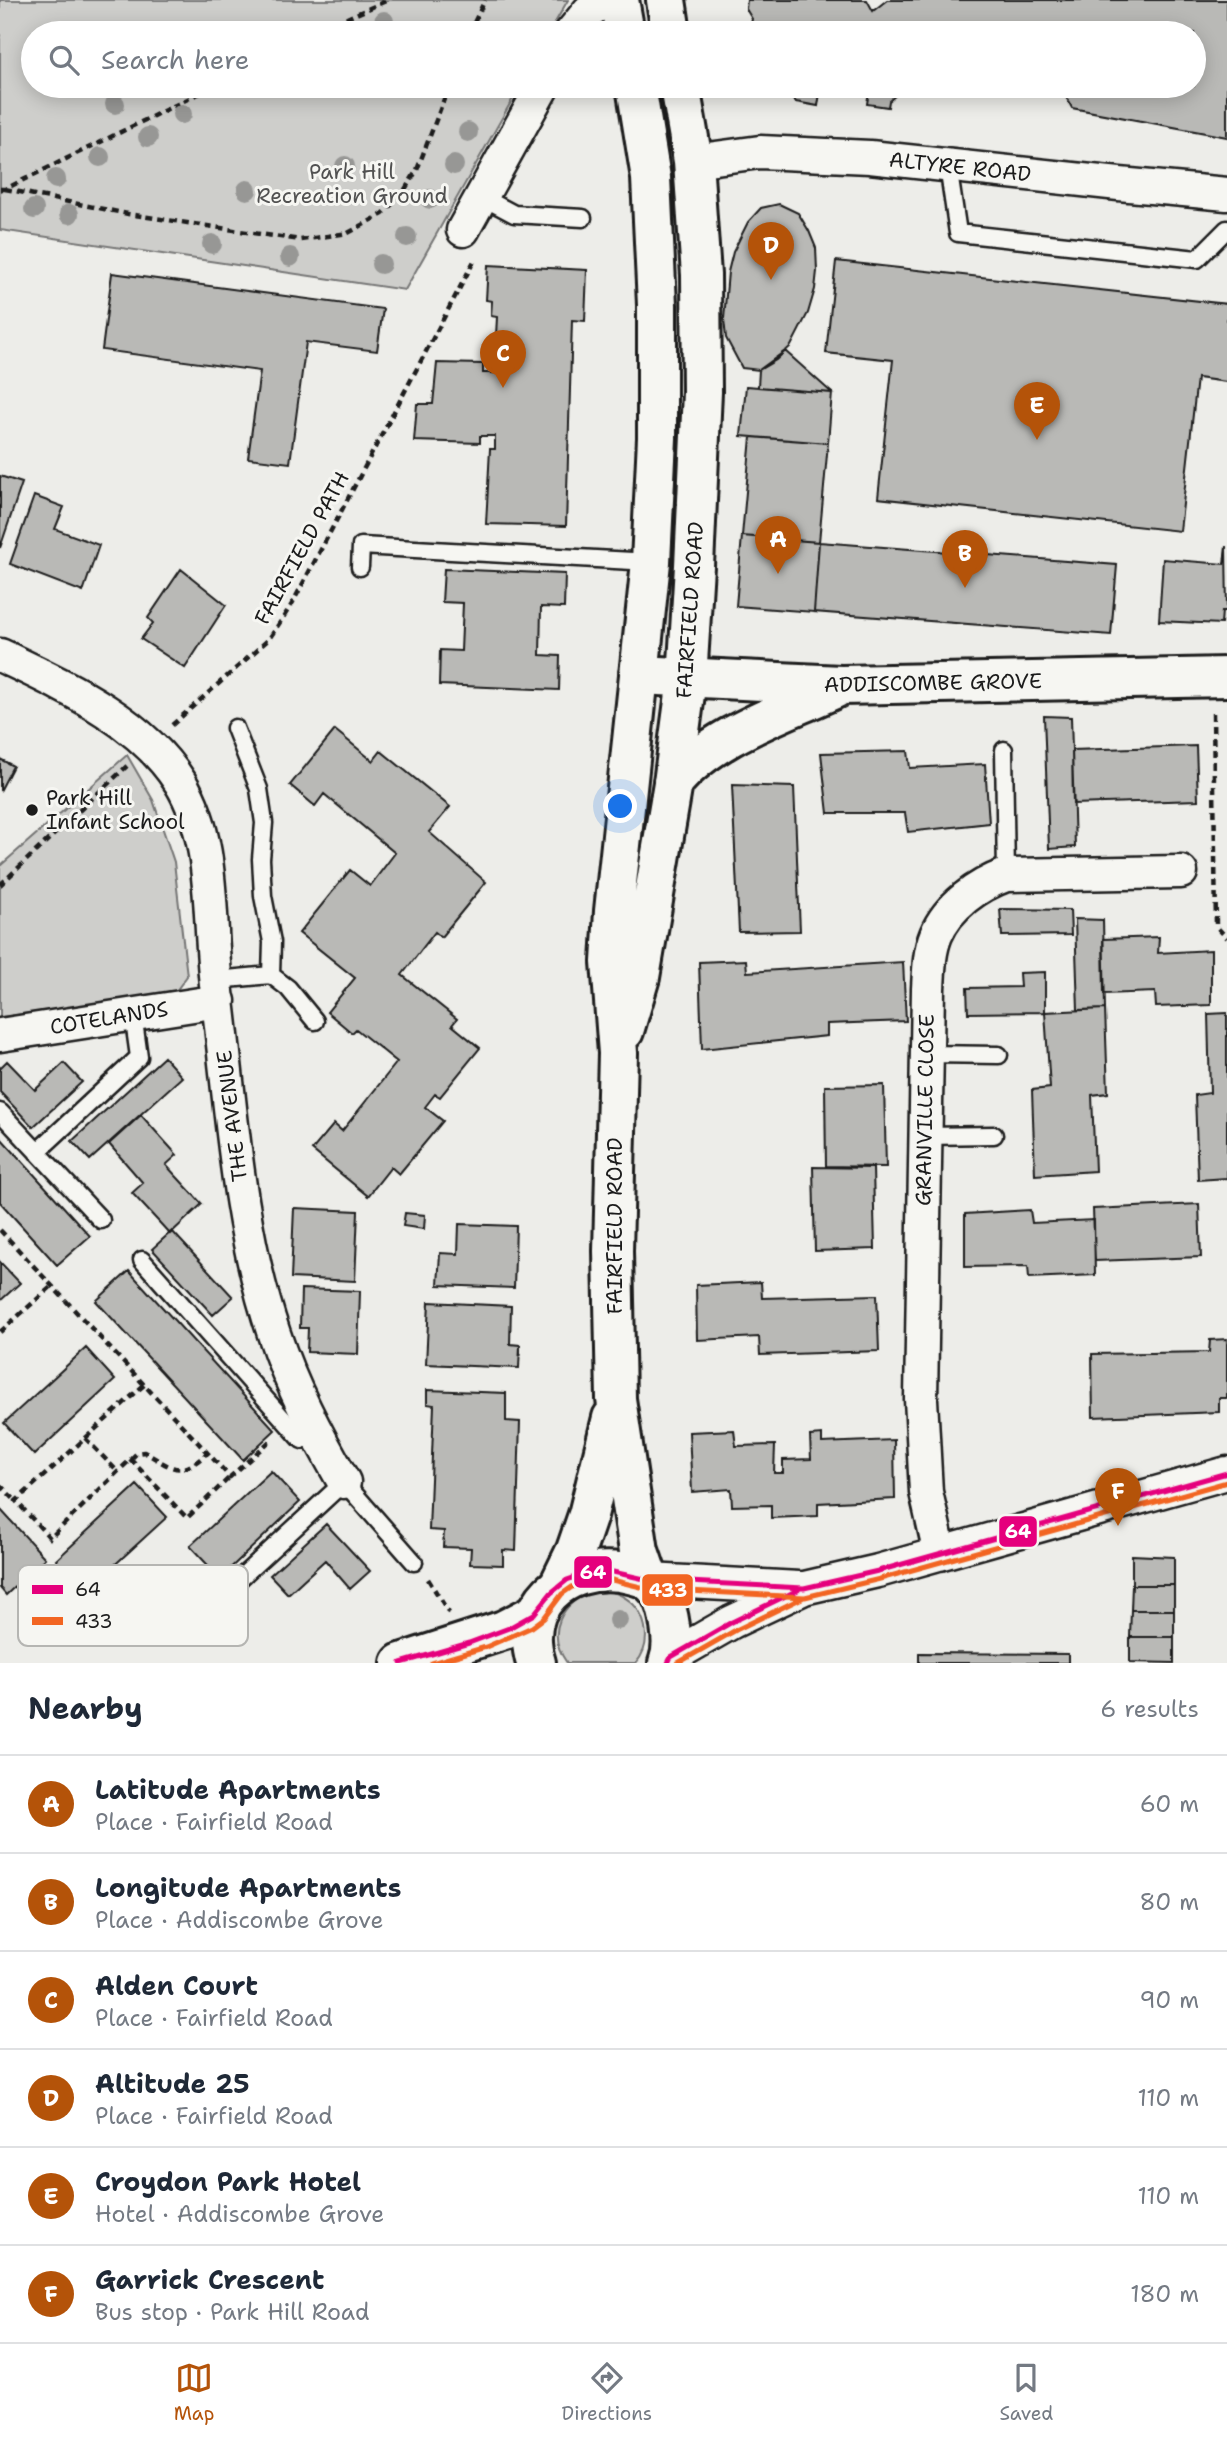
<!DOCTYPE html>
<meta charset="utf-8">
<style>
:root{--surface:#fff;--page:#f2f2f3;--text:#1f2937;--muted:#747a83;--line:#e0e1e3;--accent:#b45309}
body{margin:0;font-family:"Shantell Sans",sans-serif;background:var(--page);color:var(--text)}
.you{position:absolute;left:621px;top:807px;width:24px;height:24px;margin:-18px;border:5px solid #fff;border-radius:50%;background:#1a73e8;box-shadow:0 0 0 10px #1a73e833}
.badge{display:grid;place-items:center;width:46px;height:46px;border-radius:50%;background:var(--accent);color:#fff;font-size:23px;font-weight:700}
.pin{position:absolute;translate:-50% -58px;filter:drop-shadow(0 2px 4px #0008)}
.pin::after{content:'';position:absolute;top:37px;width:24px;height:21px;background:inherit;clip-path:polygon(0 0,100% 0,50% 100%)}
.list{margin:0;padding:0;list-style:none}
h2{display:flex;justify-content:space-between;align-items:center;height:91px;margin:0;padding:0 28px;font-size:30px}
h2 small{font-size:23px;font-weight:400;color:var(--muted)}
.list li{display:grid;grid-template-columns:46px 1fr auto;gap:21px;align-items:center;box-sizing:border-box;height:98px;padding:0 28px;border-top:2px solid var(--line)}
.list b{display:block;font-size:26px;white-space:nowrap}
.list p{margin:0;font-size:23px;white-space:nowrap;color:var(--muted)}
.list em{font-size:23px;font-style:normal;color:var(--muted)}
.icon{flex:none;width:38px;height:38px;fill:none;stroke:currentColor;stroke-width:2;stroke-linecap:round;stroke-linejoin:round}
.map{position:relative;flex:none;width:1227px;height:1663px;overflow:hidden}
.search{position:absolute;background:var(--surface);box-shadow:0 4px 18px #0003;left:21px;right:21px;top:21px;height:77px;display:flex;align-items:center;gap:18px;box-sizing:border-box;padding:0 24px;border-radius:38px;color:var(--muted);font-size:26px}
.sheet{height:679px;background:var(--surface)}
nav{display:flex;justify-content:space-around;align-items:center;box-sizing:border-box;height:98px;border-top:2px solid var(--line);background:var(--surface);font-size:19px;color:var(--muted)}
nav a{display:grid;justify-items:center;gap:4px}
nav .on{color:var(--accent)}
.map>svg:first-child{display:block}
.green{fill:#cececb;stroke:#757574;stroke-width:2}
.building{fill:#b9b9b6;stroke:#1c1c1c;stroke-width:2}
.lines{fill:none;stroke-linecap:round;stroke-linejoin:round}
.lane-casing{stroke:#1c1c1c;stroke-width:21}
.street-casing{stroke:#1c1c1c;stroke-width:37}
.secondary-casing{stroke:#1c1c1c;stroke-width:44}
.highway-casing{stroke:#1c1c1c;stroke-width:44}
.path{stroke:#1c1c1c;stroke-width:4.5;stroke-dasharray:7 5;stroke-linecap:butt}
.lane{stroke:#f6f6f2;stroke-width:16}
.street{stroke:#f6f6f2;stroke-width:32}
.secondary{stroke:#f6f6f2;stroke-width:38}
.highway{stroke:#f6f6f2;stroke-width:38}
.bus-1-casing{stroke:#f6f6f2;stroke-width:10}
.bus-2-casing{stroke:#f6f6f2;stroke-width:10}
.bus-1{stroke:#e5007d;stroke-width:5}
.bus-2{stroke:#f26522;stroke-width:5}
.tree{fill:#979795}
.poi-dot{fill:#1c1c1c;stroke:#f6f6f2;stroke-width:2.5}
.labels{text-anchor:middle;stroke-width:6;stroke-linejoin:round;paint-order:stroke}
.street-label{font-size:21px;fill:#1c1c1c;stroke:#f6f6f2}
.park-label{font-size:21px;fill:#515151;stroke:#f6f6f2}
.poi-label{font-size:21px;fill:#1c1c1c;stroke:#f6f6f2;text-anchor:start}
.key{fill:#f6f6f2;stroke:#b5b5b2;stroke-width:2}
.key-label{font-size:19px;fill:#1c1c1c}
.line-badge{stroke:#f6f6f2;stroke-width:2.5}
.badge-label{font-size:19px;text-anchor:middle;font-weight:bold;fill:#fff}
</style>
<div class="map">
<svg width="1227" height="1663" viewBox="0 0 1227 1663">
<rect width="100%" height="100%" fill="#edede9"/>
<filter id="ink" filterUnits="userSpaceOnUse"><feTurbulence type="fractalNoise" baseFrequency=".0143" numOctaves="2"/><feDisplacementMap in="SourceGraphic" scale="14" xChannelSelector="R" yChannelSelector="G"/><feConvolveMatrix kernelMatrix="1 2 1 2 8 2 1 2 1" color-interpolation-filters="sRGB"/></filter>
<g filter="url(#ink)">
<path class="green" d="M0,0H568L549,33H33V86H520L405,290L0,230Z
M127,755L153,800L174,862L187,976L173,995L0,1017V866Z
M594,1591C604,1591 613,1591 622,1596C646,1608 654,1642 636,1663H567C545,1632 561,1602 594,1591Z"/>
<path class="building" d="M747,0H867L873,11L887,0H1227V137L1072,108L1060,86H1194V33H749L752,19L746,9Z
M770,86H821L818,106L796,102L786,88Z
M840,86H906L889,101L888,107L867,104L869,91Z
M779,204L798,213L809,231L816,248L817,271L815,289L808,313L791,346L776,360L759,370L751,369L742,368L726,338L724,319L728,272L733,252L748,222L761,208Z
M836,261L1227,304V382L1197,378L1180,531L878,498L893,360L826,353Z
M488,265L587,270L585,321L572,320L566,526L486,524L490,449H495V436H480V443L414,441L417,404H433L437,363L483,364V373H494L497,317L491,316L492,301L486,300Z
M112,273L383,309L377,351L306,342L290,463L248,458L260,371L102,350Z
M785,351L832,393L758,387L759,370Z
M746,386L832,393L828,443L741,436Z
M751,437L828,443L819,542L742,536Z
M0,476L22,483L0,548Z
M34,496L64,507L55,529L99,545L83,592L10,564Z
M742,536L819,542L814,612L736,606Z
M819,542L1117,565L1111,635L814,612Z
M1226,546L1227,611H1222L1221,624L1159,621L1163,559L1224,564Z
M181,569L226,605L185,668L141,639L153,623L148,618Z
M444,569L565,574L564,608L541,607L540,655L560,656L559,690L439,685L440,650L461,651L463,603L442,602Z
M1044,716L1071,717L1075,847L1049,849Z
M335,730L373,761L381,751L450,807L429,832L486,882L441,937L435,932L402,975L457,1019L452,1025L480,1048L440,1097L435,1094L425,1107L443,1121L399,1174L391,1167L368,1196L312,1150L334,1124L342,1131L397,1062L356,1029L352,1033L327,1012L355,978L299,933L350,870L370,886L395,853L324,794L315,806L290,785Z
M1196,746L1198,800L1073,804L1072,750Z
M908,751L910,768L985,764L989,823L908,832L905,813H828L821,753Z
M0,759L13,766L0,791Z
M732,785L794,787L800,931L739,932Z
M1000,909L1070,910L1071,935L1002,936Z
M1075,919L1103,920L1105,1009L1078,1010Z
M1159,937L1158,953L1211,950V1005L1156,1007L1155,992L1104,994L1103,939Z
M746,960L747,972L903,962L906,1021L827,1024V1036L702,1049L699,962Z
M1045,972V1012L968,1013L967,988L1020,987L1019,973Z
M1105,1009L1108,1093L1092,1095L1095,1171L1035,1175L1032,1090L1050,1088L1045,1012Z
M1227,1013V1178L1198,1180L1195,1095L1210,1093L1208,1014Z
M164,1057L182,1077L90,1160L72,1141Z
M7,1061L35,1090L64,1063L82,1082L33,1127L0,1092V1068Z
M884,1085L886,1167L826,1166L825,1086Z
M141,1115L177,1155L166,1165L202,1204L170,1234L132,1193L143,1183L109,1144Z
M0,1137L90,1236L57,1265L0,1202Z
M813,1167L873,1168L875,1249L815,1251Z
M1199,1204L1201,1257L1095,1261L1093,1209Z
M294,1208L358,1211L355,1281L291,1278Z
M1030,1210L1032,1223L1094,1220L1095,1275L1029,1278L1028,1266L965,1267V1214Z
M405,1213L425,1215L424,1229L403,1226Z
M459,1224L516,1226L514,1288L438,1285L440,1253L458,1254Z
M172,1231L233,1297L213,1315L152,1249Z
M0,1262L20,1283L0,1301Z
M129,1271L275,1430L243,1460L96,1301Z
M761,1282L762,1298L877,1295L879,1351L760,1355L759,1337L697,1340L696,1285Z
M301,1289L360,1291L358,1354L307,1352L308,1328H300Z
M429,1302L511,1306L510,1344L520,1345L519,1368L426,1364Z
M1227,1339V1398H1219V1412L1093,1417L1092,1354L1209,1352L1210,1340Z
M86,1348L115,1380L34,1455L4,1423Z
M427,1390L506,1393V1421L520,1422L516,1551L503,1550V1565L470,1564L471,1548L443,1547L444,1531L429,1530L434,1405L427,1404Z
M734,1430L736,1446L775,1445L774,1473H783V1460L811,1459L810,1436L822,1435V1443L894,1440L895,1499L818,1503V1516L771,1518V1505L732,1506L731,1489L692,1492L689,1432Z
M271,1471L300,1502L220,1578L190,1546Z
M137,1485L167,1517L85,1592L56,1560Z
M0,1509L45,1558L6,1595L0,1588Z
M326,1524L370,1571L350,1589L325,1560L288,1594L270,1575Z
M1132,1555L1174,1557V1585H1132Z
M1132,1585H1174V1610H1131Z
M1131,1610H1174V1637H1130Z
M1130,1637H1174V1663L1130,1662Z
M919,1653L1068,1654V1663H919Z"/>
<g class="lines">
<g class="lane-casing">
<path id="lane" d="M948,166L958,233L1197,259L1227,229
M482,197L514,214L583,218
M360,567L361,546L651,562
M235,728L259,789L264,823L261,859L263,896L272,942L271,975
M1004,750L1006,875
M216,980L271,975L288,988L315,1021
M926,1054L999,1055
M0,1112L101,1220
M924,1136L994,1135
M37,1152L139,1057L133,1014
M142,1260L302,1440L315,1433
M222,1595L344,1482L414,1562"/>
</g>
<g class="street-casing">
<path id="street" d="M571,33L589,11L605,0
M693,161L760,152L870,157L1119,184L1227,194
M463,230L543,86
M0,655C64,686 140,719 180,782C216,840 208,918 216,984C231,1101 236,1222 274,1334C291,1386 317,1435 344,1482
M0,1035L219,1001
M940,1554L926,1492L921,1399L928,989C929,971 929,952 936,935C948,906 978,885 1006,875L1181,872
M649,1580L799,1588
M671,1657L732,1622L804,1588L878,1571L1227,1473"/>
</g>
<g class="secondary-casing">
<path id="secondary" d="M639,675L841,685L1227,677
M673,783C710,736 783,713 836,688
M401,1663L504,1630L535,1614"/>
</g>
<g class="highway-casing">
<path id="highway" d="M619,0L625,33
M666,0L671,33
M636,86L651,178L657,305V438L651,562L614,911L611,962L618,1053L613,1251L616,1399L639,1551L649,1580
M624,1031L640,977L673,783L687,679L694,566L702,392L701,275L693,161L680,86
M559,1585L576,1550L588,1515L612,1418
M536,1663C518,1605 564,1565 620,1572C629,1574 643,1576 650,1582C663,1592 668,1611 670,1626C672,1638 673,1651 668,1663"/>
</g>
<path class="path" d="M313,33L388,0
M469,33L485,0
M0,189H5L214,86
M5,189L128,214L300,240L348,233L383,214L404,191L417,170L449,86
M1213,713L1216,926L1227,938
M172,725L269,639L292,604L474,261
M0,885L127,766
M0,1230L230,1477L272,1439
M0,1332L52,1286
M144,1385L16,1501L50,1538L137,1453L144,1452C173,1468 179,1479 207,1453
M85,1438L117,1471
M130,1459L187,1518L230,1477
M0,1485L16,1501
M428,1579L449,1613"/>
<use href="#lane" class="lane"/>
<use href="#street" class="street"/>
<use href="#secondary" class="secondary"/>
<use href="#highway" class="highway"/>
<g class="bus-1-casing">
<path id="bus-1" d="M401,1663L469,1643L509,1628L534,1614L551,1593L567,1580L590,1572H613L649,1580L804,1588L878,1571L1227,1473
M668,1663L671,1657L732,1622L798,1590"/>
</g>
<g class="bus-2-casing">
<path id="bus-2" d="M432,1663L486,1647L532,1627L544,1618L562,1594L572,1587L591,1581L612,1580L649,1589L805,1597L880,1579L1227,1482
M678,1663L736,1630L802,1598"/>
</g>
<use href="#bus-1" class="bus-1"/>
<use href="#bus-2" class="bus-2"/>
</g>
<g class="tree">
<circle cx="384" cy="21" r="10"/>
<circle cx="115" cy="104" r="10"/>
<circle cx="182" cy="114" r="10"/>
<circle cx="468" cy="132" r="10"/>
<circle cx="148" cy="137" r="10"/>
<circle cx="100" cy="157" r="10"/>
<circle cx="454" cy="165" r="10"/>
<circle cx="345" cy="166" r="10"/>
<circle cx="56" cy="179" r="10"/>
<circle cx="247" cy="190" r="10"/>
<circle cx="430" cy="199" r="10"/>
<circle cx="34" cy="209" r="10"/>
<circle cx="69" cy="214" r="10"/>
<circle cx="407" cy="237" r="10"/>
<circle cx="212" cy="244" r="10"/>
<circle cx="290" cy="257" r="10"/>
<circle cx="381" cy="264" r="10"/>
<circle cx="618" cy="1620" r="10"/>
</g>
</g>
<circle class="poi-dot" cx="32" cy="810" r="7"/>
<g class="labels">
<g class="street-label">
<text transform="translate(960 167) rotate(6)" y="7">ALTYRE ROAD</text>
<text transform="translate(302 548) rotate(-61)" y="7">FAIRFIELD PATH</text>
<text transform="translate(690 610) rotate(-86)" y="7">FAIRFIELD ROAD</text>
<text transform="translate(933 683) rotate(-1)" y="7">ADDISCOMBE GROVE</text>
<text transform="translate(109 1018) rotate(-9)" y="7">COTELANDS</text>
<text transform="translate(925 1110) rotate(-89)" y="7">GRANVILLE CLOSE</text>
<text transform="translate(232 1116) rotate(-97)" y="7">THE AVENUE</text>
<text transform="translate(615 1226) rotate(-90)" y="7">FAIRFIELD ROAD</text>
</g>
<g class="park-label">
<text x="352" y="179">Park Hill<tspan x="352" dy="24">Recreation Ground</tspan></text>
</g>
<g class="poi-label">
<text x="46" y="805">Park Hill<tspan x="46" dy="24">Infant School</tspan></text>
</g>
</g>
<rect x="18" y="1565" width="230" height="81" rx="10" class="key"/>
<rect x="32" y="1585" width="31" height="9" fill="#e5007d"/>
<rect x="32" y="1617" width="31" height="8" fill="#f26522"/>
<g class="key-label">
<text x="75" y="1596">64</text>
<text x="75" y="1628">433</text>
</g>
<g class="line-badge">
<rect x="998" y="1515" width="40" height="33" rx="7" fill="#e5007d"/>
<rect x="573" y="1555" width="40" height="34" rx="7" fill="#e5007d"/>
<rect x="641" y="1573" width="53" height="34" rx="7" fill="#f26522"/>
</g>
<g class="badge-label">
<text x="1018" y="1538">64</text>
<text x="593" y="1579">64</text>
<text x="668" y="1597">433</text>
</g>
</svg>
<div class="you"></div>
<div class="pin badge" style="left:778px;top:574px">A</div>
<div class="pin badge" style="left:965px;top:588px">B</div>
<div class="pin badge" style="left:503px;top:388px">C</div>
<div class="pin badge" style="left:771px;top:280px">D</div>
<div class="pin badge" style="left:1037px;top:440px">E</div>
<div class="pin badge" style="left:1118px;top:1526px">F</div>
<div class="search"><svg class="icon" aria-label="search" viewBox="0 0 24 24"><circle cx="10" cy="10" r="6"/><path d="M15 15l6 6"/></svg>Search here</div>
</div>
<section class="sheet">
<h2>Nearby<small>6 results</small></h2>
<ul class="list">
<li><span class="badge">A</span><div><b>Latitude Apartments</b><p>Place · Fairfield Road</p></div><em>60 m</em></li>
<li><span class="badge">B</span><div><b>Longitude Apartments</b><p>Place · Addiscombe Grove</p></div><em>80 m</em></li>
<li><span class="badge">C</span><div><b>Alden Court</b><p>Place · Fairfield Road</p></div><em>90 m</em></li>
<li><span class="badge">D</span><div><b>Altitude 25</b><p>Place · Fairfield Road</p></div><em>110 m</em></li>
<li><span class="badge">E</span><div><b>Croydon Park Hotel</b><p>Hotel · Addiscombe Grove</p></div><em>110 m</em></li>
<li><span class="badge">F</span><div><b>Garrick Crescent</b><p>Bus stop · Park Hill Road</p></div><em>180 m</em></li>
</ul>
</section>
<nav>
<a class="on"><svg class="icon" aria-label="map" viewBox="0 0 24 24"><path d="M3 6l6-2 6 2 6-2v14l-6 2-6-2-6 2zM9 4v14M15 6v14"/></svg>Map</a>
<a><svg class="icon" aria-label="directions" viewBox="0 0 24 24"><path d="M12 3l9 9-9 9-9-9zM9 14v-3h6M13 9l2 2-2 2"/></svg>Directions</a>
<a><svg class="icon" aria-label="saved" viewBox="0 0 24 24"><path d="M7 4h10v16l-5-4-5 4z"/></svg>Saved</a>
</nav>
